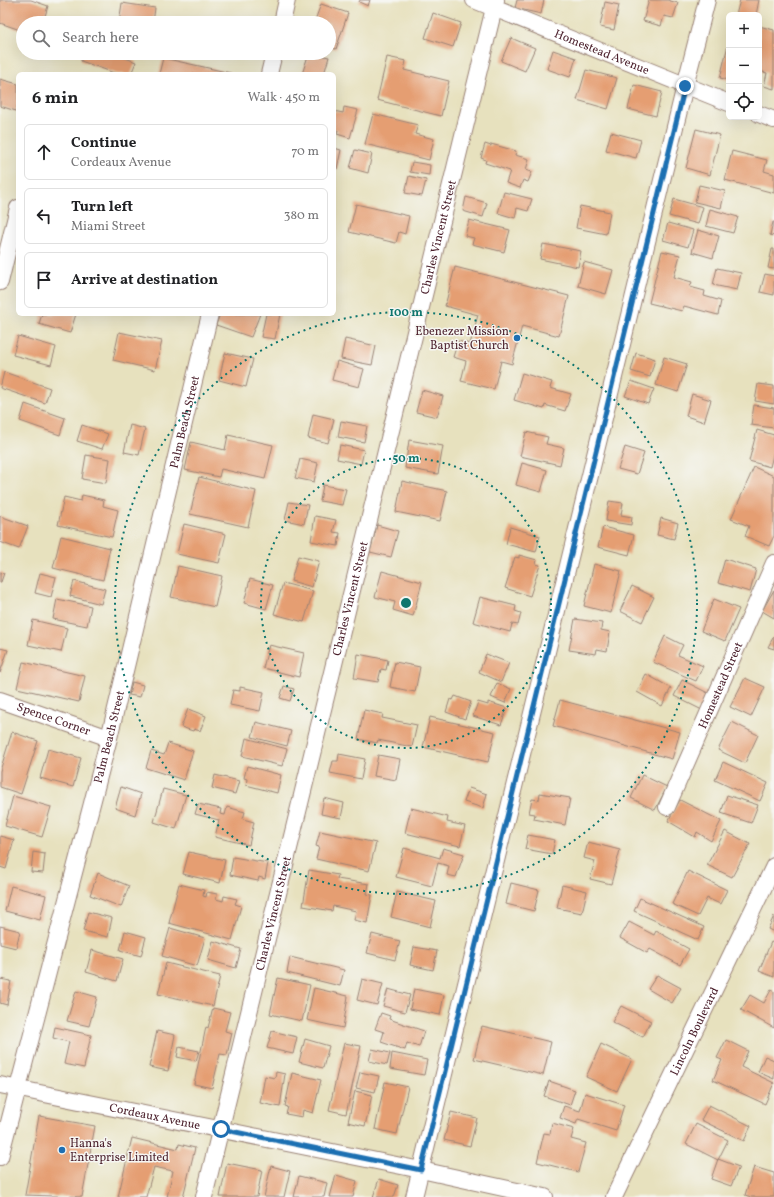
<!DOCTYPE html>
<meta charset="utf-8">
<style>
:root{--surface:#fff;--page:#f6f6f6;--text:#202124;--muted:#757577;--line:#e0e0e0}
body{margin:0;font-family:Vollkorn,serif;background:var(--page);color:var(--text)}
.controls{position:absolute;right:12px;top:12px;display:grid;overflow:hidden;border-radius:6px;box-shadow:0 4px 16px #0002}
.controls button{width:36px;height:36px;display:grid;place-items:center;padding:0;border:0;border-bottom:1px solid var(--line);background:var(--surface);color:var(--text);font:20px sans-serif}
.stop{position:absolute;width:12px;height:12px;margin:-9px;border:3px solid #1f6fb2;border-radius:50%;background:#fff}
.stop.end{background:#1f6fb2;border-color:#fff;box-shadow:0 1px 4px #0008}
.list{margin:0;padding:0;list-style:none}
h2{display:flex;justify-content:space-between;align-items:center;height:52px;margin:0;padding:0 16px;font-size:17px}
h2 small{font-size:13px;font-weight:400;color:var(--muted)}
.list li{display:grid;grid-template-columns:26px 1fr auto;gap:12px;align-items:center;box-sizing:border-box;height:56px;margin:0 8px 8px;padding:0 8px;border:1px solid var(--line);border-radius:6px}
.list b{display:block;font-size:15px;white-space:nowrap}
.list p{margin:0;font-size:13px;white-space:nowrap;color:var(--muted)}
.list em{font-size:13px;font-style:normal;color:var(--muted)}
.icon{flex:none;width:22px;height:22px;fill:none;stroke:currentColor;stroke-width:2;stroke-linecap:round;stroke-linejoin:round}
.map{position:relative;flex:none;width:774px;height:1197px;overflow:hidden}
.search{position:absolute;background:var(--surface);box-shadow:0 4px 16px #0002;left:16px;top:16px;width:320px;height:44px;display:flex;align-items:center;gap:10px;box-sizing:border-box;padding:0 14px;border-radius:22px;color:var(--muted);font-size:15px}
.panel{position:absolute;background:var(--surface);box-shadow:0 4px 16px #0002;left:16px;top:72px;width:320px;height:244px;border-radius:6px}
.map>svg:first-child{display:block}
.building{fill:#e59e72}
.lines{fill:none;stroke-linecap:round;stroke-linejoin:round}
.street-casing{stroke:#988074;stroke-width:18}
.street{stroke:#fff;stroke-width:16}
.route{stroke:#1f6fb2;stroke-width:5}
.ring{fill:none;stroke:#0f766e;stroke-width:2;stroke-dasharray:2 4}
.poi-dot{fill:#1f6fb2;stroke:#f6f6f2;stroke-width:1.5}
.labels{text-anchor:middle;stroke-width:3;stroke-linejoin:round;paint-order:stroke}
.street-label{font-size:12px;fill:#4a1f2b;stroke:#f6f6f2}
.poi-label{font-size:12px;fill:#4a1f2b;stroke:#f6f6f2;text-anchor:end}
.centre{fill:#0f766e;stroke:#f6f6f2;stroke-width:2}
.ring-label{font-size:12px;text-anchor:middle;font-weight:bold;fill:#0f766e;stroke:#f6f6f2;stroke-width:3;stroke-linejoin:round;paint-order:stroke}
</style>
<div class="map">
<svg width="774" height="1197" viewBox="0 0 774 1197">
<rect width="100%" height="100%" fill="#f6f6f2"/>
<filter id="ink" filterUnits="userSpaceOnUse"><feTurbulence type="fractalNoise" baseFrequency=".025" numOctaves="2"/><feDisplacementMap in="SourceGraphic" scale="8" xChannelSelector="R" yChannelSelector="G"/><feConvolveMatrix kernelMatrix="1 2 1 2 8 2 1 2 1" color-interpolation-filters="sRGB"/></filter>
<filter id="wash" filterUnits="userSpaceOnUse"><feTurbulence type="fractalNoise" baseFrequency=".012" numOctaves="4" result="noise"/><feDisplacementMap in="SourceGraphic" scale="16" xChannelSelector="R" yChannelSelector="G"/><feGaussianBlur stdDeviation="0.9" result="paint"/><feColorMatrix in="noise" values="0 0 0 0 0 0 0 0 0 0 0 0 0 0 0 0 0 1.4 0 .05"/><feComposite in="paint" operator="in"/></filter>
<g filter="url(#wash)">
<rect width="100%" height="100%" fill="#e7e1be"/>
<g id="blocks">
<path class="building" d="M0,0H31L48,6L43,23H23V31L0,23Z
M360,0H370L368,6L359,2Z
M517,0H544L541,14L515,8Z
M649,0H667L678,3L673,18L664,16L661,26L643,21Z
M740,0H759L756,15H736Z
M605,2L619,5L614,30L600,27Z
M122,3L155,8L153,23H119Z
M321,4L348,13L336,49L329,47V23H314Z
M433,13L461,23L453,47L425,38Z
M759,26L774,30V89L764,86L767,73L759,71Z
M511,38L535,48L525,71L501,61Z
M728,45H729V80L720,78Z
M553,50L576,58L570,77L547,69Z
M82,53H112L136,62L131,74H117L81,61Z
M309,53L329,57L324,74H302Z
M387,57L406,61L404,70L449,81L441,116L377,100Z
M163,58L231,73L230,74H159Z
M586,70L617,78L608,109L577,100Z
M0,79L18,84V103L16,111L0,106Z
M634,85L662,92L656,116L628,109Z
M344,107L358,110L350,138L337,134L338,130L334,129V111L343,113Z
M373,114L418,125L415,134L434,139L429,160L365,144Z
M696,129L720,135L710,175L686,168Z
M611,132L641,140L636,158L606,150Z
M485,144L491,146V144L516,151L515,155L529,159L526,170L532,172L528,182L523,180L520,188L506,183L510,171L485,163L486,160L481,158Z
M334,148L341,150L337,169L334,168Z
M355,150L372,154L368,173L350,168Z
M732,151L767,160L764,171L774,174V193L725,180Z
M412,162L430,165L429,175L410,172Z
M409,176L426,180L422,196L405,193Z
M699,185L725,191L721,208L695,202Z
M504,192L532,199L528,211L517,208L515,218L498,213Z
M466,197L487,203L483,217L463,211Z
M674,199L703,207L698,224L669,216Z
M356,204L409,216L405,234L399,232L396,243L349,232Z
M580,206L610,212L606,234L576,228Z
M710,209L738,217L733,233L706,226Z
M469,220L510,230L504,252L472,244L474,238L465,236Z
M773,222H774V236L770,235Z
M668,223L693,230L688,247L663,240Z
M698,230L719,236L713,258L692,252Z
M543,244L581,251L578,267L540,259Z
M772,249H774V269L768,268Z
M662,251L680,255L674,277L692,282L690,287L705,291L704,296L721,301L718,315L684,306L682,311L649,303Z
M584,262L613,270L606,294L578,286Z
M455,267L569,296L559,336L522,326L512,364L501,361L494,389L461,381L466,361L453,357L458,341L470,344L478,315L445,306Z
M717,268L741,273L737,290L713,285Z
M765,274L774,276V295L760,292Z
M42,314H76L70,333L39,324Z
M220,314H260L251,337L216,325Z
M266,314H280L275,339L261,337Z
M119,332L162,341L155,370L113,360Z
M18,336L56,347L51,365L13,355Z
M345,339L376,346L372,365L341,359Z
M225,353L253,359L246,387L219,380Z
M636,353L655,359L650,377L631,371Z
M664,357L687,364L678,392L656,385Z
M337,361L364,369L359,387L332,380Z
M4,372L50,388L45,403L0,388Z
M522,373L552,382L550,388L571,394L565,411L545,405L544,409L514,400Z
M631,381L654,389L648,404L625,396Z
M758,384L774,386V404L755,401Z
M422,390L443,396L437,417L416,412Z
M692,394L711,400L704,422L686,416Z
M25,404L65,418L60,435L20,421Z
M754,405L774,408V428L751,425Z
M313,414L334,419L328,443L308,438Z
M341,421L367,426L364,442L338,437Z
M82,425L108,434L102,449L77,441Z
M130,425L145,429L139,455L124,452Z
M757,430L774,435V451L770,467L749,461Z
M526,432L548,437L546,444L564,448L560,465L520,456Z
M228,435L273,445L265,479L221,469L219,477L185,470L191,442L225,450Z
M409,440L443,446L438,474L405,468Z
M340,445L364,450L361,464L337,459Z
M625,447L644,453L637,474L618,469Z
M86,455L110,459L106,483L82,479Z
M300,459L318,463L314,482L295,478Z
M522,463L547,470L541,492L516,485Z
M754,467L774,476V536L769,546L745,536L749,526L731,519Z
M199,477L256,491L248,527L190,514Z
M402,481L447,491L440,521L396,512Z
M323,485L346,489L342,505L320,501Z
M82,495L104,500L103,506L118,510L112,537L58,525L64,497L81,501Z
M609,501L623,503L621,515L632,517L631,525L606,521Z
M289,502L308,505L304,524L285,520Z
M0,516L28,526L19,549L0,542Z
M315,516L336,520L333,532L340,533L338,546L311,541Z
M661,518L678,523L674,539L657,535Z
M184,524L226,534L219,563L177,554Z
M377,525L398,531L391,557L370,552Z
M510,527L540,536L536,552L506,544Z
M603,527L634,535L629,555L598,547Z
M61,536L110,548L103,580L53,568Z
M519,555L537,560L536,564L540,565L530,596L505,588L515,557L519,558Z
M298,556L319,561L312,587L291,581Z
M725,559L756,569L750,592L718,583Z
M594,564L621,571L611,613L584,606Z
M178,566L222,576L215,607L171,597Z
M382,571L422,582L413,616L393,610L395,602L375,597Z
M0,572L4,573L1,582H0Z
M40,573L56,577L51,597L35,593Z
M250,579L273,585L266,609L244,603Z
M74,581L105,589L101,604L70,596Z
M283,583L313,591L304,622L274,614Z
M632,586L654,597L642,622L620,611Z
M774,590V618L762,611Z
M480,597L516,606L515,611L521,613L518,625L512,624L510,632L473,622Z
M57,599L91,606L87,626L53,619Z
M714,599L739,609L725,641L701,631Z
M575,619L602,623L601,630L610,632L607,651L597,649L596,654L569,650Z
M33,620L67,628L61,652L28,645Z
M665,636L683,645L678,655L703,666L696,681L653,662Z
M774,636V649L768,647Z
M269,645L304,653L299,677L263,668Z
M0,648L8,650L0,673Z
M358,654L388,660L386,670L381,669L378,682L354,678Z
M486,654L509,663L501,682L479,672Z
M23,662L85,676L79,702L17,688Z
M395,662L420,667L415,692L390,687Z
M646,674L671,688L662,706L637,692Z
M745,678L765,687L751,717L730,707Z
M682,680L710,694L702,710L674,696Z
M132,682L143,685L140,697L129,695Z
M497,683L511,689L505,703L491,697Z
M284,686L294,689L290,701L280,698Z
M240,687L264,692L260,711L230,705L233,690L240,691Z
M455,696L471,702L465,719L446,712L450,699L453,700Z
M560,700L680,732L672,759L553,726Z
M478,702L488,705V702L507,708L501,725L473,716Z
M188,709L206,716L200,731L194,729L193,731L181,727Z
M364,710L383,714L382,718L417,725L412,747L378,740L377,743L358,739Z
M430,717L495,732L488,762L423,747Z
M256,722L291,731L287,746L252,737Z
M732,722L758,735L745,763L718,750Z
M12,732L38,741L21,794L0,787V771Z
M246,738L287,749L282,766L242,756Z
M168,743L193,751L184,780L146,768L151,751L164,755Z
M48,749L81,758L73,787L40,778Z
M339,754L365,759L361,779L330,773L333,761H338Z
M378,755L400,759L396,780L374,776Z
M723,762L768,783L760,801L715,780Z
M247,766L281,775L277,793L246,785L247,779L244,778Z
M215,775L239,781L235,794L212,788Z
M642,775L667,787L655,810L631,798Z
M121,787L141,794L135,815L115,808Z
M469,788L487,794L483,808L464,802Z
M163,789L186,795L176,829L154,822Z
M540,793L570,798L565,825L534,819L535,814L529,813L532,799L539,800Z
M727,795L758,805L751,823L721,813Z
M13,796L51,807L42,837L5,826Z
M324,798L344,803L341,818L321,814Z
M680,800L721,821L711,841L697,832L695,837L668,821Z
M198,804L221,809L220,814L225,815L227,807L245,812L243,819L254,822L249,845L215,837L219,820L195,814Z
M411,808L448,817L447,822L465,826L460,846L405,833Z
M320,831L376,843L369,871L316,859L319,847L316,846Z
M725,831L750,844L732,877L707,865Z
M528,835L555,840L552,854L525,849Z
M0,836L14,840L6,869L0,867Z
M588,842L620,850L611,884L590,879L595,861L584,858Z
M404,848L440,858L443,848L464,854L456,877L447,875L449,866L438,863L432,886L396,877Z
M33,852L45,854L43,873L31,872Z
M189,852L225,860L220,883L183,874Z
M233,857L268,863L265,879L259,877L258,881L230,875Z
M309,870L338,875L337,879L369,884L367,894L372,895L367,923L354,920L356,911L333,906L332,911L303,906Z
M688,871L727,890L720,904L707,898L698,916L672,904Z
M98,873L129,886L121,907L90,895Z
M511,883L539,890L534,911L506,904Z
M179,884L204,890L203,896L206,897L207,892L217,894L216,899L223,901L224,896L237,899L235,904L241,906L232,940L169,923Z
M562,885L587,891L582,913L557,908Z
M11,886L46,895L40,920L5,911Z
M397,892L436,901L430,927L391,917Z
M640,898L704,927L698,940L634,911Z
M88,912L112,918L108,937L83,931Z
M774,916V932L768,929Z
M629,922L654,935L656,931L689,949L680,965L650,949L647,953L620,938Z
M0,926L20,931L16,948L0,944Z
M170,928L205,938L197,966L162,956Z
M125,931L146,937L141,956L120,950Z
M372,934L400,941L395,960L367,953Z
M213,941L241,949L236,968L208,960Z
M771,942L774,943V977L759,971Z
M414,947L437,951L433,970L410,965Z
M92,950L123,959L117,981L86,972Z
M290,957L344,970L340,986L287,973Z
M166,963L220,976L213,1006L158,994Z
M657,975L681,988L672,1003L648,989Z
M278,978L310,985L302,1021L270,1014Z
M0,979L11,981L7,1005L0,1003Z
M362,979L383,984L377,1005L357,1000Z
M314,988L348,996L343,1028L307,1020Z
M388,989L410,995L405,1012L383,1006Z
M414,989L444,995L440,1015L410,1009Z
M771,990L774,992V1028L741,1010L750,995L764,1003Z
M76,991L97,997L89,1026L67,1021Z
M621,1006L651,1021L643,1037L612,1022Z
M213,1008L230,1012L225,1031L232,1033L227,1055L220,1054L212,1088L194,1084L206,1027L208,1028Z
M381,1013L390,1016L389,1019L424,1031L419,1047L407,1043L405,1050L381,1042L384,1032L375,1029Z
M482,1026L551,1042L543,1075L474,1059Z
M55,1027L91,1035L84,1068L64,1064L69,1042L53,1038Z
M157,1031L175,1035L168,1071L149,1067Z
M272,1031L297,1037L293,1054L267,1048Z
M305,1039L329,1046L323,1068L299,1062Z
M726,1040L748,1051L741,1067L774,1083L765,1104L713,1080L722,1060L717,1058Z
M344,1043L361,1046L346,1114L329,1110Z
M601,1044L632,1059L617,1091L586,1077Z
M179,1047L199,1051L196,1061L177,1057Z
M372,1049L390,1053L387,1065L369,1061Z
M392,1053L427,1060L424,1075L390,1069Z
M765,1056L774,1060V1079L758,1072Z
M276,1072L285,1074L280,1107L260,1103L265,1076L275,1078Z
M360,1072L379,1076L375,1092L356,1088Z
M292,1073L321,1080L313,1113L303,1110L302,1117L286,1114L288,1107L285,1106Z
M549,1081L575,1090L570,1105L544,1096Z
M385,1082L408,1087L397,1134L375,1129Z
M355,1091L372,1095L365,1126L348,1122Z
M585,1093L624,1105L616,1131L578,1119L576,1124L560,1118L564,1106L580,1111Z
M709,1105L751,1126L744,1141L701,1120Z
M451,1112L477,1118L470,1146L444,1140Z
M39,1116L95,1126L82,1197L25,1195Z
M552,1123L574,1129L571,1139L586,1143L578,1172L537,1162L544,1133L550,1134Z
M696,1124L728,1140L718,1160L686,1144Z
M132,1138L178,1149L179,1144L195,1148L183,1197H167L173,1171L154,1167L146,1197H118Z
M718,1159L739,1167L731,1186L711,1179Z
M227,1163L262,1170L257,1197H220Z
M271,1166L290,1171L284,1197H264Z
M754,1167L774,1173V1197H751L745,1195Z
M336,1175L357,1181L353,1197H330Z
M299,1176L327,1183L324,1197H294Z
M379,1179L398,1185L394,1197H373Z"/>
</g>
</g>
<g filter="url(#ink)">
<use href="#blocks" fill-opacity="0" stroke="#988074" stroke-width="1"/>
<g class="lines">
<g class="street-casing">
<g id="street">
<path id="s1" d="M474,0L729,103"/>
<path d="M282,23L287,0"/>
<path d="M269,74L274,53"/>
<path d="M759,114L774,120"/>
<path d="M0,282L18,208"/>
<path id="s2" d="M0,700L109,738"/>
<path id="s3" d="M667,807L774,563"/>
<path id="s4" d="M0,1085L421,1170L545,1197"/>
<path id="s5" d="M0,1157L109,738L210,314"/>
<path id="s6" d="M204,1197L496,0"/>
<path d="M414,1197L685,86L707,0"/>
<path id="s7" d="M614,1197L774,866"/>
</g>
</g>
<use href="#street" class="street"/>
</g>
</g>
<g class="lines" filter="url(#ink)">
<path class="route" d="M221,1129L421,1170L685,86"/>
</g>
<g class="ring">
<circle cx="406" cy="603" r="145"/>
<circle cx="406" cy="603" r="291"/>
</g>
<g class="poi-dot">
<circle cx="517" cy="338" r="4"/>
<circle cx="62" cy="1150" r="4"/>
</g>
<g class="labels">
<g class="street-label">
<text dy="4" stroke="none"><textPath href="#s1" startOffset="138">Homestead Avenue</textPath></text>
<text dy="4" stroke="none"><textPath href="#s6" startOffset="988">Charles Vincent Street</textPath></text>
<text dy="4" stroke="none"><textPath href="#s5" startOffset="758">Palm Beach Street</textPath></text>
<text dy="4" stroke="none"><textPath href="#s6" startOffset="616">Charles Vincent Street</textPath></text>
<text dy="4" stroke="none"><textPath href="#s3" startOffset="133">Homestead Street</textPath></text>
<text dy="4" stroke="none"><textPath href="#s2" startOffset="57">Spence Corner</textPath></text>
<text dy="4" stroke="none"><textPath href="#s5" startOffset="434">Palm Beach Street</textPath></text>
<text dy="4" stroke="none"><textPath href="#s6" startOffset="292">Charles Vincent Street</textPath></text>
<text dy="4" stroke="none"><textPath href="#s7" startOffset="184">Lincoln Boulevard</textPath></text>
<text dy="4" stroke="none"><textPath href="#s4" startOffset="158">Cordeaux Avenue</textPath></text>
</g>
<g class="poi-label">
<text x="509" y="335">Ebenezer Mission<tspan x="509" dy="14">Baptist Church</tspan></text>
<text x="70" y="1147" text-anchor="start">Hanna's<tspan x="70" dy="14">Enterprise Limited</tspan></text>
</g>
</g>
<circle cx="406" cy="603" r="6" class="centre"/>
<g class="ring-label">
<text x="406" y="316">100 m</text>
<text x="406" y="462">50 m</text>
</g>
</svg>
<div class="controls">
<button>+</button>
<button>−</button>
<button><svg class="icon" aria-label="locate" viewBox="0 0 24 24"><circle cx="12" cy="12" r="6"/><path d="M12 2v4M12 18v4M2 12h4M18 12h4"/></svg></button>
</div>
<div class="stop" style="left:221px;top:1129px"></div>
<div class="stop end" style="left:685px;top:86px"></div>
<div class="search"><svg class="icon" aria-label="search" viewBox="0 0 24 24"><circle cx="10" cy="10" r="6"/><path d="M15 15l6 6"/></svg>Search here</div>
<section class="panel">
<h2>6 min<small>Walk · 450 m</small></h2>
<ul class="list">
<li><svg class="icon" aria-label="ahead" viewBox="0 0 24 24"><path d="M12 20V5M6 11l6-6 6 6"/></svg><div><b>Continue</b><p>Cordeaux Avenue</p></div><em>70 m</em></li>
<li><svg class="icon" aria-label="left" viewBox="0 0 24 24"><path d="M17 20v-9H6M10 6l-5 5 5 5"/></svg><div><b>Turn left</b><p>Miami Street</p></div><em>380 m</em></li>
<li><svg class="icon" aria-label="arrive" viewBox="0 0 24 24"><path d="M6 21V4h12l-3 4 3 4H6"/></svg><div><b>Arrive at destination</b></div></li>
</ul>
</section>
</div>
